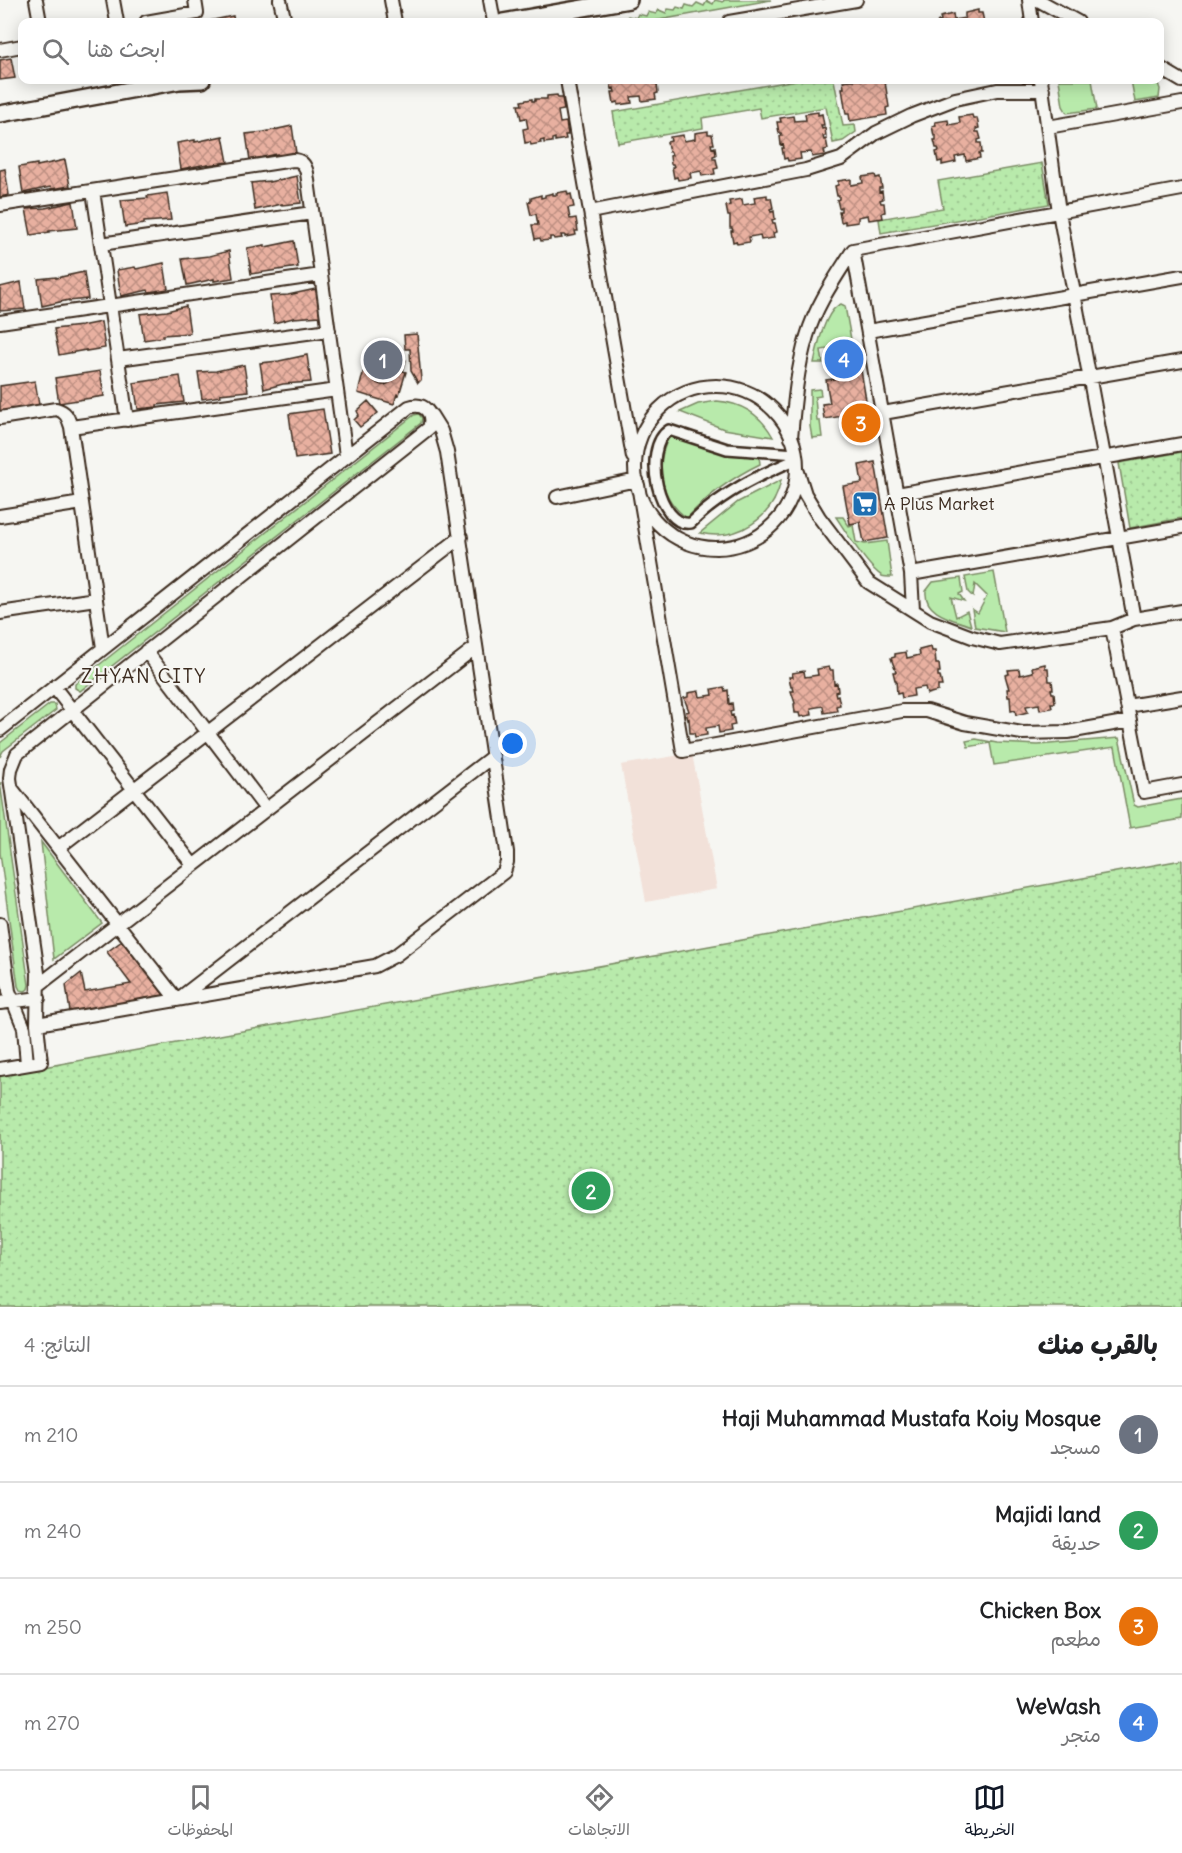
<!DOCTYPE html>
<html lang="ar">
<meta charset="utf-8">
<style>
:root{--surface:#fff;--page:#f2f2f2;--text:#202124;--muted:#757577;--line:#e0e0e0;--accent:#111827}
body{margin:0;font-family:Delius,"Playpen Sans Arabic",sans-serif;background:var(--page);color:var(--text);direction:rtl}
.you{position:absolute;left:513px;top:744px;width:21px;height:21px;margin:-15px;border:4px solid #fff;border-radius:50%;background:#1a73e8;box-shadow:0 0 0 9px #1a73e833}
.badge{display:grid;place-items:center;width:39px;height:39px;border-radius:50%;background:var(--accent);color:#fff;font-size:20px;font-weight:700}
.pin{position:absolute;translate:-50% -50%;border:3px solid #fff;box-shadow:0 2px 6px #0006}
.list{margin:0;padding:0;list-style:none}
h2{display:flex;justify-content:space-between;align-items:center;height:78px;margin:0;padding:0 24px;font-size:26px}
h2 small{font-size:20px;font-weight:400;color:var(--muted)}
.list li{display:grid;grid-template-columns:39px 1fr auto;gap:18px;align-items:center;box-sizing:border-box;height:96px;padding:0 24px;border-top:2px solid var(--line)}
.list b{display:block;font-size:22px;white-space:nowrap}
.list p{margin:0;font-size:20px;white-space:nowrap;color:var(--muted)}
.list em{font-size:20px;font-style:normal;color:var(--muted)}
.icon{flex:none;width:33px;height:33px;fill:none;stroke:currentColor;stroke-width:2;stroke-linecap:round;stroke-linejoin:round}
.map{position:relative;flex:none;width:1182px;height:1307px;overflow:hidden;direction:ltr}
.search{position:absolute;background:var(--surface);box-shadow:0 3px 15px #0003;left:18px;right:18px;top:18px;height:66px;display:flex;align-items:center;gap:15px;box-sizing:border-box;padding:0 21px;border-radius:12px;color:var(--muted);font-size:22px}
.sheet{height:462px;background:var(--surface)}
nav{display:flex;justify-content:space-around;align-items:center;box-sizing:border-box;height:84px;border-top:2px solid var(--line);background:var(--surface);font-size:16px;color:var(--muted)}
nav a{display:grid;justify-items:center;gap:3px}
nav .on{color:var(--accent)}
.map>svg:first-child{display:block}
.built{fill:#f2e1d9}
.grass{fill:#b8eaab;stroke:#7a8a64;stroke-width:1.5}
.park{fill:url(#park-dots);stroke:#7a8a64;stroke-width:1.5}
.building{fill:url(#building-cross-hatch);stroke:#3b2a1e;stroke-width:1.5}
.lines{fill:none;stroke-linecap:round;stroke-linejoin:round}
.pedestrian-casing{stroke:#3b2a1e;stroke-width:14}
.minor-casing{stroke:#3b2a1e;stroke-width:16}
.tertiary-casing{stroke:#3b2a1e;stroke-width:20}
.pedestrian{stroke:#f6f6f2;stroke-width:9}
.minor{stroke:#f6f6f2;stroke-width:12}
.tertiary{stroke:#f6f6f2;stroke-width:15}
.labels{text-anchor:middle;stroke-width:4.5;stroke-linejoin:round;paint-order:stroke}
.poi-label{font-size:18px;fill:#3b2a1e;stroke:#f6f6f2;text-anchor:start}
.neighbourhood-label{font-size:20px;letter-spacing:1.5px;fill:#3b2a1e;stroke:#f6f6f2}
</style>
<div class="map">
<svg width="1182" height="1307" viewBox="0 0 1182 1307">
<defs>
<pattern id="park-dots" width="8" height="8" patternUnits="userSpaceOnUse" patternTransform="scale(1.5)"><rect width="8" height="8" fill="#b8eaab"/><path d="M2 2h.1M6 6h.1" fill="none" stroke="#9fc993" stroke-width="1.8" stroke-linecap="round"/></pattern>
<pattern id="building-cross-hatch" width="8" height="8" patternUnits="userSpaceOnUse" patternTransform="scale(1.5)"><rect width="8" height="8" fill="#e8b0a0"/><path d="M0 0l8 8M0 8l8-8" fill="none" stroke="#bd8f82"/></pattern>
</defs>
<rect width="100%" height="100%" fill="#f6f6f2"/>
<filter id="ink" filterUnits="userSpaceOnUse"><feTurbulence type="fractalNoise" baseFrequency=".0167" numOctaves="2"/><feDisplacementMap in="SourceGraphic" scale="12" xChannelSelector="R" yChannelSelector="G"/><feConvolveMatrix kernelMatrix="1 2 1 2 8 2 1 2 1" color-interpolation-filters="sRGB"/></filter>
<g filter="url(#ink)">
<path class="built" d="M692,753L717,889L646,902L621,765Z"/>
<path class="grass" d="M715,0L723,2L724,0H771L648,22H598L600,20L606,22L608,18L615,21L617,17L626,19L628,16L636,18L638,14L646,16L648,12L656,14L659,10L666,13L668,9L675,10L677,7L684,9L686,5L693,7L697,3L704,6L707,1L713,4Z
M1059,80H1092L1097,109L1067,113L1063,106Z
M1131,80L1157,81L1160,89L1159,98L1135,102Z
M841,304L845,306L852,345L821,350L823,363H814C817,348 825,309 841,304Z
M820,389L821,396L815,397L817,421H820L822,437L812,438L810,426V390Z
M717,401C742,403 761,415 773,437L724,429L680,412L698,404Z
M419,414L422,418L421,423L80,691L75,688V684L414,415Z
M670,435L711,450L759,456L760,464C731,478 708,495 687,518C660,499 654,463 670,435Z
M781,480C774,518 737,542 700,533L738,502Z
M836,517H843L849,526L853,525L856,542L865,544L887,541L892,577C889,577 885,577 882,576C869,569 845,531 836,517Z
M994,572L1005,632L975,627L972,609L978,613L987,596L975,584L973,597L968,592L965,577Z
M961,578L963,592L959,594L964,601L951,597L956,617L967,611L971,626C953,619 924,614 926,591L933,582Z
M50,704H55L56,710L3,751L0,757V743Z
M1119,738L1134,805L1138,807L1182,799V819L1130,828L1115,747L994,765L990,743L968,747L966,741L976,739L997,743L1038,745Z
M0,782L29,985L28,989L25,991L20,990L18,986L0,853Z
M41,842L102,923L54,959Z"/>
<path class="park" d="M797,80H834L843,126L855,125L856,132L843,141L833,143L826,107L761,118L759,108L702,118L703,128L618,143L613,112Z
M1042,163L1049,204L881,233L879,219L943,208L938,181Z
M1182,452V518L1130,528L1119,463Z
M1182,860V1307H0V1075Z"/>
<path class="building" d="M978,10V13H982L984,22H937L941,20L940,17L953,14L954,20L965,18V13Z
M233,16L234,22H208V21Z
M11,58L15,78L0,80V60Z
M612,80H657L654,81V84H657L658,93L655,94L656,99L642,101L641,96L631,97L632,103L618,105V102L614,103L612,92H615L614,88L612,89L610,81Z
M850,80H881L882,82H885L889,107L886,108L887,115L850,121L849,114H846L842,88H844L843,81Z
M557,95L558,98H562L564,110L558,111L560,123L566,122L568,135H565L566,139L555,141V138L552,139V142L544,143V140L540,141L541,143L531,145L530,142L525,143L523,129L528,128L526,118L521,119L518,105H522L521,101L532,99V101H535V99H547V96Z
M818,112V115L822,114L824,125H821L822,129L825,128L826,136H823L824,140L826,139L828,149L824,150L825,155L812,157L811,152L800,153L801,159L788,161L787,158L784,159L782,148H784L783,144L781,145L780,136H782L781,133H779L777,122H781L780,118L793,116L794,121L806,120L805,114Z
M972,115L973,118H977L979,128L976,129V132H979L981,139L978,140V143H981L982,153H979L980,158L966,161L965,155L955,157L956,162L942,165V161L938,162L936,152L939,151L938,148H936L934,140H936V136H934L932,126L936,125L935,122L948,120L949,125L960,123L959,117Z
M292,126L296,153L277,156V154L250,160L246,134L264,132Z
M708,131V134H712L714,144H711L712,148L715,147L716,155L713,156V159H716L718,168L714,169L715,174L702,176L701,171L690,173L691,178L678,180L677,177L674,178L672,167H674L673,164H671L670,156L672,155L671,152H669L667,142L671,141L670,137L683,135L684,141L695,139V133Z
M223,136L228,162L208,165V164L181,169L177,143L195,140V142Z
M65,160L70,186L51,189L50,187L23,193L19,167L37,164V166Z
M5,169L9,195L0,197V170Z
M875,175L876,178L880,177L882,188H879V192L882,191L883,199L880,200L881,203H884L885,212L882,213L883,218L869,220L868,215L858,217V222L845,224V221L841,222L839,211H841V207L839,208L837,200L839,199V196H837L835,186L838,185V181L851,179V185L863,183L862,177Z
M297,176L301,203L282,205V204L255,210L251,183L269,181V182Z
M567,191L568,195L571,194L574,207L568,208L570,219L576,218L578,231H575L576,235L565,237V235H561L562,238L554,239L553,237H550V240L541,241L540,238L535,239L532,225H538L536,214L531,215L528,202L531,201V198L541,195V198L545,197V195L553,193V195H557L556,193Z
M167,193L171,220L144,222V224L125,227L121,200L148,198L147,196Z
M767,195V198H771L773,208L770,209L771,212L774,211L775,219L772,220L773,223H775L777,232L773,233L774,238L761,240L760,235L749,237L750,242L737,244L736,241L733,242L731,231H733L732,228H730V216H728L726,206L730,205L729,201L742,199L743,205L755,203L754,197Z
M73,202L77,228L49,231L50,232L31,235L26,209L45,208Z
M294,241L298,267L251,274L247,248L265,245V247Z
M229,251L233,278L214,281V279L187,285L182,259L209,256Z
M164,263L168,289L149,292L148,290L121,296L117,270L135,267L136,269Z
M84,272L88,299L69,301V300L42,306L38,279L56,277V278Z
M21,282L25,309L0,311V287Z
M316,289L320,316L293,318L274,323L270,296L288,295Z
M186,306L190,333L163,335V337L144,340L140,314L167,311Z
M101,322L105,348L86,351V350L59,355L54,329L81,326Z
M417,334L421,380L418,383L411,371L410,349H405L404,335Z
M369,350L377,352V350L406,360L403,371L406,372L399,395L397,394L394,404L358,393Z
M858,352L871,430L853,433L850,415L824,419L822,404L830,403L826,380L834,379L830,356Z
M307,355L311,382L283,384L264,389L260,363L279,361Z
M373 375a10 10 0 1 1 20 0a10 10 0 1 1-20 0Z
M244,365L248,391L220,394L221,396L202,399L198,372L216,371Z
M100,371L104,396L59,403L55,378Z
M180,376L184,402L157,405V407L138,409L134,383Z
M35,381L39,405L0,412V386Z
M368,401L378,413L360,427L354,420L359,415L357,411Z
M323,409L330,454L295,459L289,414Z
M875,462L888,538L864,542L860,522L850,524L843,486L862,483L859,465Z
M931,647L932,651H935L936,664H939L940,672H938V676H940L942,686H938V691L927,694L925,687L913,689L914,696L902,698L901,693L897,694L896,680H895L893,672H896L891,658L895,657V654L906,652L907,658L920,655L919,650Z
M1045,664V668H1048L1049,681H1052L1053,689H1051L1052,693H1054L1055,703H1051L1052,708L1040,710L1039,704L1026,706L1028,712L1016,715L1015,710L1011,711L1010,697H1008L1007,689H1009L1005,675L1009,674L1008,670L1019,669L1020,675L1033,672L1032,667Z
M829,667L830,670H833L834,684L837,683L838,691L835,692L836,696L838,695L840,705L836,706L837,711L824,713L823,706L811,708L812,715L800,717L799,713H795L794,704L795,703L791,691H794L793,687H791L789,677H793L792,673L804,671L805,677L818,675L817,669Z
M724,687L725,691L728,690L729,704L732,703L733,711L730,712L731,716L733,715L735,725L730,726L731,731L719,733L718,726L706,728L707,735L695,737L694,733H690L689,719L688,720L686,712L689,711L684,698L688,697V693L699,691L700,697L713,695L712,689Z
M122,941L165,996L70,1012L66,985L81,973L85,992L131,984L107,952Z"/>
<g class="lines">
<g class="pedestrian-casing">
<path id="pedestrian" d="M796,454L727,449L669,430C640,449 660,529 691,523C722,493 757,476 797,459"/>
</g>
<g class="minor-casing">
<path id="minor" d="M36,0L40,22
M113,0L117,22
M280,0L285,22
M391,0L395,22
M490,0L494,22
M1029,0L1032,22
M1038,0L1078,22
M146,22L197,13L195,0
M729,22L856,0
M0,50L22,46
M1160,68L1182,81
M567,80L633,457
M1041,80L1059,212L1134,619
M1048,127L1182,103
M93,191L127,420
M0,205L293,160C301,160 305,164 307,173L346,456
M590,212L806,170L841,159L876,133L911,116L955,99L997,90H1043
M101,244L312,213
M853,250L911,574L913,610
M0,322L321,275
M868,331L1182,276
M118,359L329,330
M635 467a81 81 0 1 1 162 0a81 81 0 1 1-162 0Z
M883,413L1182,361
M0,418L56,409C67,412 68,418 71,427L103,648
M71,427L337,390
M791,438C794,404 797,369 807,336C816,305 836,277 853,250L1182,189
M798,472L805,494L819,517L868,582L930,621L972,637L1000,644L1112,628L1134,619L1182,611
M638,485L683,751L902,711H927L965,723L1022,733L1068,732L1130,721
M897,494L1182,444
M557,497L637,480
M0,516L82,503
M911,574L1182,527
M0,613L96,599
M1112,628L1144,792L1182,785
M146,651L266,809
M54,687L193,865
M1127,706L1182,697
M0,730L409,407C424,402 434,413 429,428L17,754L11,769L10,778L38,973L37,1024L41,1062L0,1069
M12,789L177,1000L493,756
M58,848L461,537
M0,924L9,991L24,1028L27,1064
M39,985L476,647
M0,1003L39,998
M37,1024L375,966L396,955L504,872L507,862V852L447,452L441,431L431,415"/>
</g>
<g class="tertiary-casing">
<path id="tertiary" d="M503,22L629,0
M0,114L179,81L202,80"/>
</g>
<use href="#pedestrian" class="pedestrian"/>
<use href="#minor" class="minor"/>
<use href="#tertiary" class="tertiary"/>
</g>
</g>
<defs>
<g id="supermarket-square" transform="scale(1.35)"><rect x="-9" y="-9" width="18" height="18" rx="4" fill="#1f6fb2" stroke="#f6f6f2"/><path d="M-6-5.5h2.5l.6 2H6L4.5 2H-2.5L-4.4-4H-6ZM-1.5 3.2a1.3 1.3 0 1 0 .1 0ZM3 3.2a1.3 1.3 0 1 0 .1 0Z" fill="#fff"/></g>
</defs>
<g fill-rule="evenodd">
<use href="#supermarket-square" x="865" y="504"/>
</g>
<g class="labels">
<g class="poi-label">
<text x="884" y="510">A Plus Market</text>
</g>
<g class="neighbourhood-label">
<text x="144" y="683">ZHYAN CITY</text>
</g>
</g>
</svg>
<div class="you"></div>
<div class="pin badge" style="left:383px;top:360px;background:#6b7280">1</div>
<div class="pin badge" style="left:591px;top:1191px;background:#2e9e5b">2</div>
<div class="pin badge" style="left:861px;top:423px;background:#e8710a">3</div>
<div class="pin badge" style="left:844px;top:359px;background:#3f7fe0">4</div>
<div class="search"><svg class="icon" aria-label="search" viewBox="0 0 24 24"><circle cx="10" cy="10" r="6"/><path d="M15 15l6 6"/></svg>ابحث هنا</div>
</div>
<section class="sheet">
<h2>بالقرب منك<small>النتائج: 4</small></h2>
<ul class="list">
<li><span class="badge" style="background:#6b7280">1</span><div><b>Haji Muhammad Mustafa Koiy Mosque</b><p>مسجد</p></div><em>210 m</em></li>
<li><span class="badge" style="background:#2e9e5b">2</span><div><b>Majidi land</b><p>حديقة</p></div><em>240 m</em></li>
<li><span class="badge" style="background:#e8710a">3</span><div><b>Chicken Box</b><p>مطعم</p></div><em>250 m</em></li>
<li><span class="badge" style="background:#3f7fe0">4</span><div><b>WeWash</b><p>متجر</p></div><em>270 m</em></li>
</ul>
</section>
<nav>
<a class="on"><svg class="icon" aria-label="map" viewBox="0 0 24 24"><path d="M3 6l6-2 6 2 6-2v14l-6 2-6-2-6 2zM9 4v14M15 6v14"/></svg>الخريطة</a>
<a><svg class="icon" aria-label="directions" viewBox="0 0 24 24"><path d="M12 3l9 9-9 9-9-9zM9 14v-3h6M13 9l2 2-2 2"/></svg>الاتجاهات</a>
<a><svg class="icon" aria-label="saved" viewBox="0 0 24 24"><path d="M7 4h10v16l-5-4-5 4z"/></svg>المحفوظات</a>
</nav>
